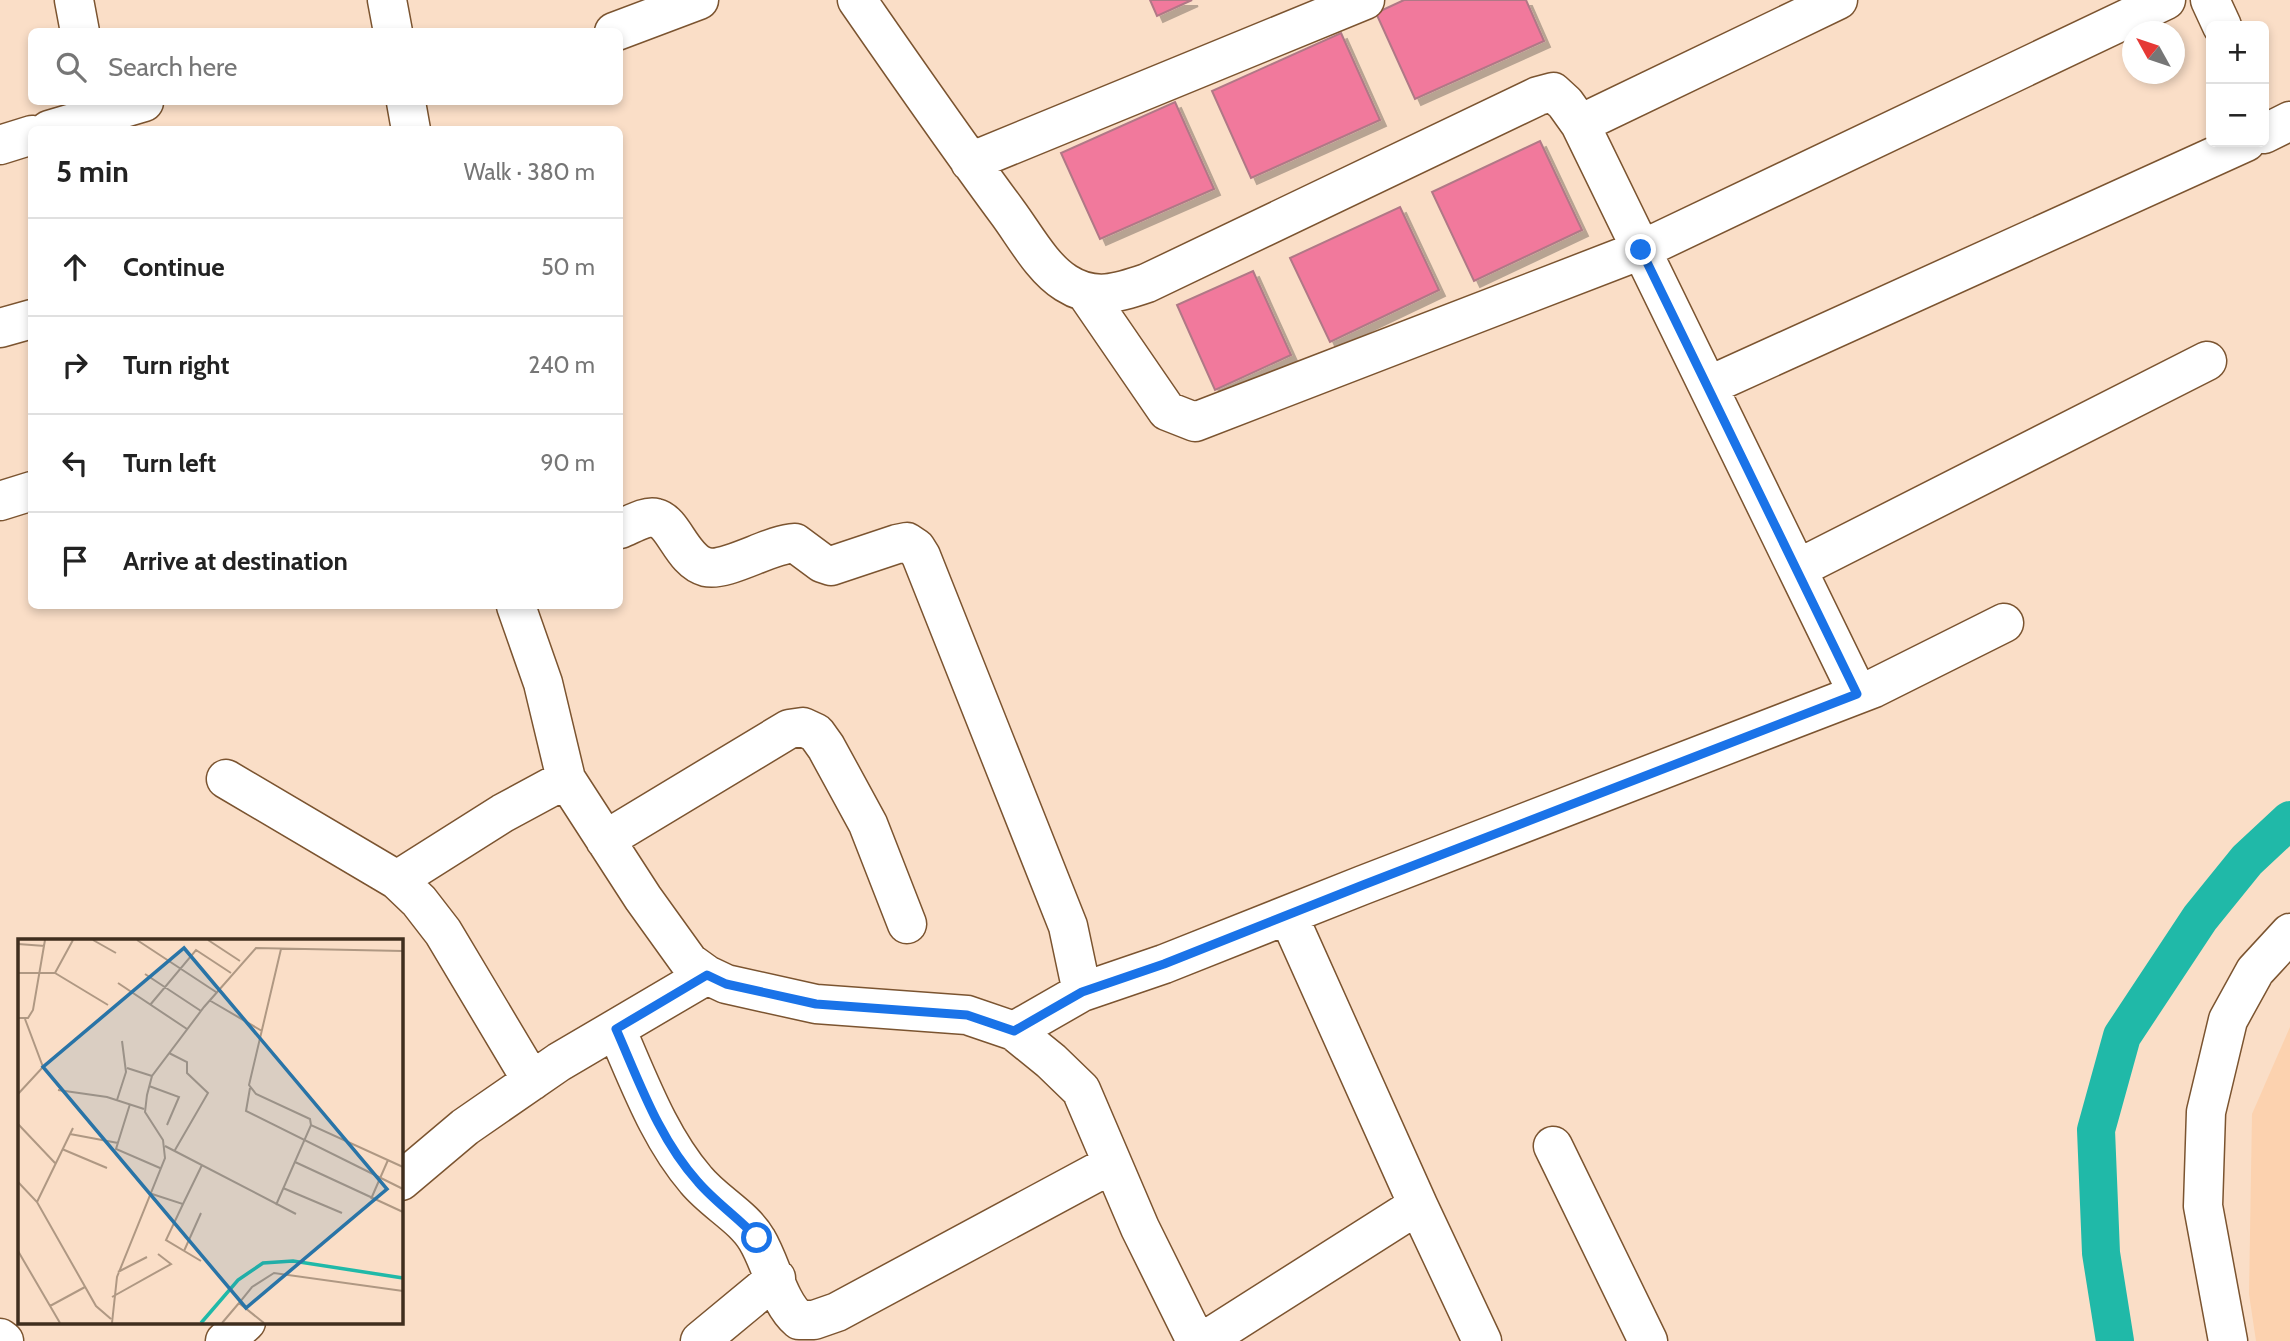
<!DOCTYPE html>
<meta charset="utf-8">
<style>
:root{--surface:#fff;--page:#f2f2f2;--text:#222;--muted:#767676;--line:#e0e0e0}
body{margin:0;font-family:Cabin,sans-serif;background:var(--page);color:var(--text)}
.controls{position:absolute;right:21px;top:21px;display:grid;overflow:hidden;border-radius:10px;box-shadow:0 4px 10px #0003}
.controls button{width:63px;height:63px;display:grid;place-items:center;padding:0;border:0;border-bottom:2px solid var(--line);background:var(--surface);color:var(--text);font:35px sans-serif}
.compass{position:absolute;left:2122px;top:21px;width:63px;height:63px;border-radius:50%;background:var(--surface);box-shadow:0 4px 10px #0003;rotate:310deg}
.stop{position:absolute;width:21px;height:21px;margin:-16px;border:5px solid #1a73e8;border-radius:50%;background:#fff}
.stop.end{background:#1a73e8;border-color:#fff;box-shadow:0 2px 7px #0008}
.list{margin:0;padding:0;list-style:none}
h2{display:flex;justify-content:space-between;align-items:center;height:91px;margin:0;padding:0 28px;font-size:30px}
h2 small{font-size:23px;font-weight:400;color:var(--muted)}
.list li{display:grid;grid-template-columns:46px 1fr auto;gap:21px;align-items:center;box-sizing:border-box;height:98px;padding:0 28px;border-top:2px solid var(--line)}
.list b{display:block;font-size:26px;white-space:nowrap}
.list em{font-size:23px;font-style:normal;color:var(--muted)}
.icon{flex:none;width:38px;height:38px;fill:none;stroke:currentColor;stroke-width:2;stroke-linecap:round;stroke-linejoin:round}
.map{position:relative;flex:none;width:2290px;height:1341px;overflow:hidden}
.search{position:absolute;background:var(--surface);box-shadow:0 4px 10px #0003;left:28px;top:28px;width:595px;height:77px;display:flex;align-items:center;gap:18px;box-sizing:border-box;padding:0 24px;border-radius:10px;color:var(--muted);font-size:26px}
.panel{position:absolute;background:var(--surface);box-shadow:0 4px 10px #0003;left:28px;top:126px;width:595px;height:483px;border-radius:10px}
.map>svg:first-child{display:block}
.built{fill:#fcd2af}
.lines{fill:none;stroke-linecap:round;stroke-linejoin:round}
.canal{stroke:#20b9a8;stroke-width:38}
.building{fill:#f1799c;stroke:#b07886;stroke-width:2;filter:url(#shadow)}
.minor-casing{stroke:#7b5430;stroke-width:41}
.minor{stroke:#fff;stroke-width:38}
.route{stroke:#1a73e8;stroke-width:9}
.inset-river{fill:none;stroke:#20b9a8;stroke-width:3.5}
.inset-road{fill:none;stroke:#af9883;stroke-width:2}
.view{fill:#2974a7;fill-opacity:0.15;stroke:#2974a7;stroke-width:3.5}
.inset-edge{fill:none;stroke:#3f2e1e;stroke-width:3.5}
</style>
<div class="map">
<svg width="2290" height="1341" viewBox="0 0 2290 1341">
<defs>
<filter id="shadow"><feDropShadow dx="6" dy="6" stdDeviation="0" flood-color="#0004"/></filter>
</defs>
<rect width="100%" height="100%" fill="#fadec7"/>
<path class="built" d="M2290,1027V1341H2256L2249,1294L2252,1114Z"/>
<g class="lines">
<path class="canal" d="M2115,1341L2101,1253L2096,1130L2122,1036L2200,918L2247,860L2290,820"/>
</g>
<path class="building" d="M1150,0H1192L1157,16Z
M1404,0H1526L1544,41L1415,99L1376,13Z
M1341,33L1380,120L1251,178L1212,91Z
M1175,102L1214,189L1100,239L1061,153Z
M1540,141L1582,230L1474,281L1432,192Z
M1400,207L1439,290L1330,342L1290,258Z
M1253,271L1291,355L1215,390L1177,305Z"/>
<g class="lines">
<g class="minor-casing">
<path id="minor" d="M74,0L80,32
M387,0L393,32
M857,0C907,72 956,143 1008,213C1025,236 1042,268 1066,283C1094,301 1118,293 1147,283L1538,96L1553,92L1565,103L1580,124
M1838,0L1580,124L1858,694
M2210,0L2222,26
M614,32L699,0
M406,102L411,130
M49,130L144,102
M2264,134L2290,121
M0,145L32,135
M970,162L1365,0
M1086,293L1167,411L1195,422L1641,250L2166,0
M0,328L32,319
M1708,386L2246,142
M0,501L32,491
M620,529C629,526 645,515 656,518C674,522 682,561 706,567C727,572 770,544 795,543L822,563L831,566L897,544L907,542L916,548L921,556L1068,926L1082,992
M1797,569L2207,361
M516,606L543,683L566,779L643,898L689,962L707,975L726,984L816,1004L967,1015L1014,1031L1051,1061L1081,1090L1140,1228L1196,1341
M226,779L397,880L419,901L443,932L532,1081
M605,840L789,729L803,727L816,733L826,747L868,824L907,924
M397,880L503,813L566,779
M1288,915L1418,1205
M616,1029C639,1081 659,1137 696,1180C714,1202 744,1217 757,1240C772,1265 778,1302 799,1320H814L837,1312L1112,1164
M1014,1031L1082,992L1164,964L1363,885L1874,688L2004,623
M1553,1146L1648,1341
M401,1181L465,1127L559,1062L707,975
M0,1338L4,1341
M225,1341L246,1322
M700,1341L776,1278
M1204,1341L1418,1205L1482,1341
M2228,1341L2203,1206L2206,1112L2228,1020L2255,971L2290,933"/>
</g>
<use href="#minor" class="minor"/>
</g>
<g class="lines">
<path class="route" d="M757,1238C739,1218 716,1203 698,1182C659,1139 639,1081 616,1029L707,975L726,984L816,1004L967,1015L1014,1031L1082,992L1164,964L1363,885L1857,694L1641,250"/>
</g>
<g transform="translate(18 939)">
<rect width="385" height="385" fill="#fadec7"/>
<path class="inset-river" d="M183,384L220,341L245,324L275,322L385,339"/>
<path class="inset-road" d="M75,1L98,14M119,1L198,53M190,1L222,22M0,5L27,7M263,10L231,146L238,155L292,180L293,186M0,34H37L55,1M37,34L90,66M127,35L183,72M100,44L169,90M191,61L244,92M132,66L178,11L213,34M0,79H10L15,71L27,1M151,114L169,123V134L190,154L157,211M109,129L134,137M131,147L161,158L149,186M232,149L228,172L385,250M40,151L89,158L126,170M0,155L25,128L7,80M99,161L108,133L104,102M112,165L98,210L142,229M0,185L37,224M52,195L100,204M147,207L278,275M44,210L89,229M277,223L385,273M0,243L19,263L78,367L93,380M265,249L324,274M131,254L165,265L148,301L183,322M353,260L370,221M19,263L55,189M165,265L184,226M258,266L293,186L385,228M0,312L42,384M166,312L183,274M100,333L129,318M94,358L153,325L140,315M32,367L67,348M94,384L99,338L147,219L145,201L127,173L129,156L134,137L186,68L238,9L385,12M204,384L221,364M246,384L221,364L234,348L256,334L385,352"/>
<path class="view" d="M166,9L369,250L228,369L25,128Z"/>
<rect width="385" height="385" class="inset-edge"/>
</g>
</svg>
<div class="controls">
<button>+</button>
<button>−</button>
</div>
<svg class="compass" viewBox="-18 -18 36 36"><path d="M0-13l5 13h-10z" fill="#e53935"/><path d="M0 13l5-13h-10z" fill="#767676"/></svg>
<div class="stop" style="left:757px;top:1238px"></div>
<div class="stop end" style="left:1641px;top:250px"></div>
<div class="search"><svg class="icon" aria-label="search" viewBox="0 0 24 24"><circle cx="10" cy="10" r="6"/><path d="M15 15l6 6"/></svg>Search here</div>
<section class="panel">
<h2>5 min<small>Walk · 380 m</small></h2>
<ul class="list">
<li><svg class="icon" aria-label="ahead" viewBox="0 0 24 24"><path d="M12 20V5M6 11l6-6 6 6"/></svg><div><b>Continue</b></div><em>50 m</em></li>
<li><svg class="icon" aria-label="right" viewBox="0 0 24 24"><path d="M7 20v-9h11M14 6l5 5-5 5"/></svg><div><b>Turn right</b></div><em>240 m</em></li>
<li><svg class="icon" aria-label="left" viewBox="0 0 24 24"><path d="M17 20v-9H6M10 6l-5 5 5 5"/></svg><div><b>Turn left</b></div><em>90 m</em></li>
<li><svg class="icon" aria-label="arrive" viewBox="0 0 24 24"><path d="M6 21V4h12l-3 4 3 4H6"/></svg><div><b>Arrive at destination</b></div></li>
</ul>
</section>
</div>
